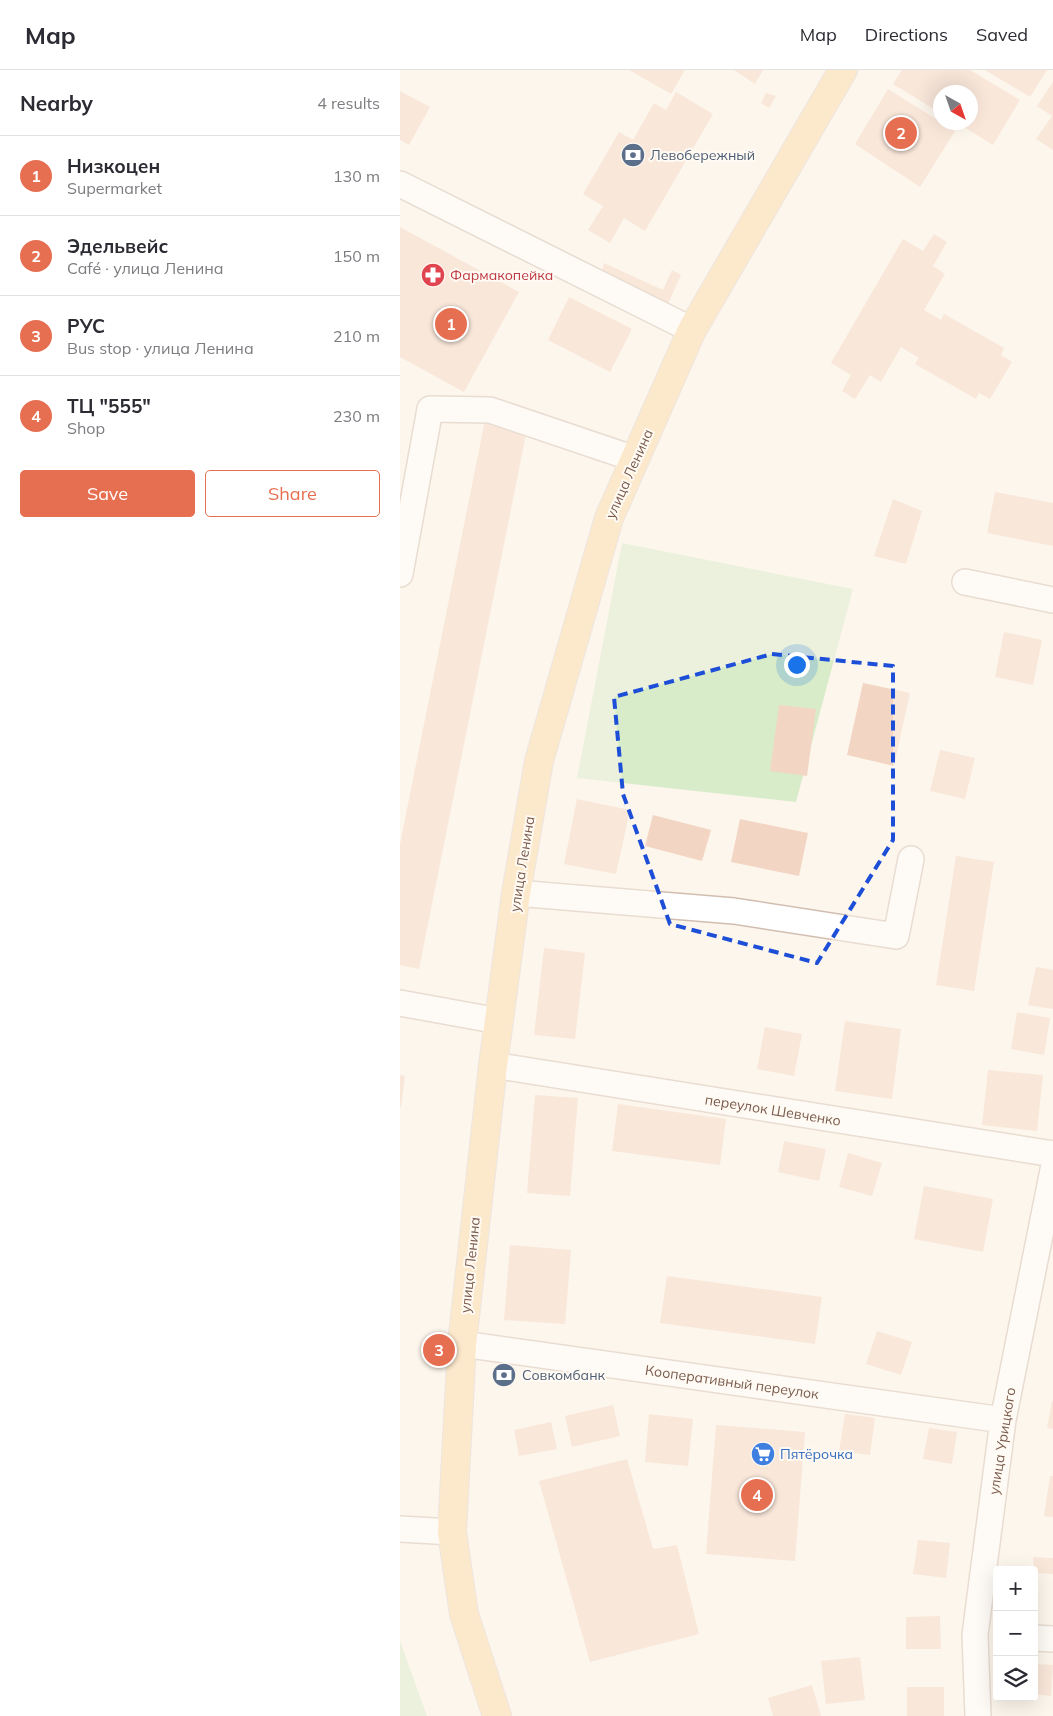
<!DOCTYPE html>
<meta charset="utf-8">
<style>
:root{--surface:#fff;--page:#f2f2f3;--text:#2b2b33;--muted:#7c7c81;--line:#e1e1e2;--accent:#e76f51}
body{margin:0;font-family:Mulish,sans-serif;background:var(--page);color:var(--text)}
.controls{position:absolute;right:15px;bottom:15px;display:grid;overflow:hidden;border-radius:5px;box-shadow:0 5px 20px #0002}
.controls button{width:45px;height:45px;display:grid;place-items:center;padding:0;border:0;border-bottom:1px solid var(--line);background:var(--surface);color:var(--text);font:25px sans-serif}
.compass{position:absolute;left:533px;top:15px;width:45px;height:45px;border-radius:50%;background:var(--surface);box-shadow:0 5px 20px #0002;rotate:140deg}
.you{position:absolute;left:396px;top:594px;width:18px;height:18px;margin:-12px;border:4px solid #fff;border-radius:50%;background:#1a73e8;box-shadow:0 0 0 8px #1a73e833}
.badge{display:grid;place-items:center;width:32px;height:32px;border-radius:50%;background:var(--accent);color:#fff;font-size:16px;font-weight:700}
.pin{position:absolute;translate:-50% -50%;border:2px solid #fff;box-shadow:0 1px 5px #0006}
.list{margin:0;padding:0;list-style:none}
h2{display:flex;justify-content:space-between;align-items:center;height:65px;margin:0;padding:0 20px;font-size:21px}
h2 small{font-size:16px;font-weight:400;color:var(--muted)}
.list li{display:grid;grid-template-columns:32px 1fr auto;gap:15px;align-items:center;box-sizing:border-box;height:80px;padding:0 20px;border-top:1px solid var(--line)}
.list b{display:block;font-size:19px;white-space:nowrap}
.list p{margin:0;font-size:16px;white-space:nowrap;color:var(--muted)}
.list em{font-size:16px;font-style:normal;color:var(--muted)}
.actions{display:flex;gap:10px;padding:15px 20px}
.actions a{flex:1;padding:11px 0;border:1px solid var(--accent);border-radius:5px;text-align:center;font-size:18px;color:var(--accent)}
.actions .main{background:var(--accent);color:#fff}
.icon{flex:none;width:28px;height:28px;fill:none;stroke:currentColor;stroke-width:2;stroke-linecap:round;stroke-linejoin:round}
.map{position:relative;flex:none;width:653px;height:1646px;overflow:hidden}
header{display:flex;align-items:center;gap:30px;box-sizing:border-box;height:70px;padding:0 25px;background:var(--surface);border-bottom:1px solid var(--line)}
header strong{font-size:24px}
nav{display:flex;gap:28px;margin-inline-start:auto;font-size:18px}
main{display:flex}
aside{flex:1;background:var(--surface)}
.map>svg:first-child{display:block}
.green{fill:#d8ecc9}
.building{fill:#f3d5c3}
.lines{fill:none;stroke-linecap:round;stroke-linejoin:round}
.minor-casing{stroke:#d1beb0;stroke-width:28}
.major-casing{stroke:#dad1cd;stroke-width:30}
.minor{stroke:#fff;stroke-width:25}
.major{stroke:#fbd9a5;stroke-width:28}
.marked{fill:none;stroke:#1d4ed8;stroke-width:4;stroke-dasharray:10 6;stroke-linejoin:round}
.labels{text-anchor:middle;stroke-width:4;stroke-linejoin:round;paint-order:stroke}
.service-label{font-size:14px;fill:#4e5e75;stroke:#fffaf3;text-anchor:start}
.health-label{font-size:14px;fill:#be3a42;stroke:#fffaf3;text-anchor:start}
.street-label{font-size:14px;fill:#7a5c4d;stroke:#fffaf3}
.shop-label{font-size:14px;fill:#366cbe;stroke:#fffaf3;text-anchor:start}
</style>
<header>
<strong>Map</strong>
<nav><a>Map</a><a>Directions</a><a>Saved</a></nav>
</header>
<main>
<aside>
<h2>Nearby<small>4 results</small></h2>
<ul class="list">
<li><span class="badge">1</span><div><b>Низкоцен</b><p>Supermarket</p></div><em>130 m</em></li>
<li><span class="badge">2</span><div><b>Эдельвейс</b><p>Café · улица Ленина</p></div><em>150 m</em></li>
<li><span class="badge">3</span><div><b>РУС</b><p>Bus stop · улица Ленина</p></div><em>210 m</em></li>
<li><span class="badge">4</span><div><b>ТЦ &quot;555&quot;</b><p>Shop</p></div><em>230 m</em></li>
</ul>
<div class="actions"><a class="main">Save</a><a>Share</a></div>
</aside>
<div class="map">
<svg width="653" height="1646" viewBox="0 0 653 1646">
<rect width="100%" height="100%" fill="#fdf6ec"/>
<path class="green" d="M222,473L453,519L396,732L177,708Z
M0,1571L27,1646H0Z"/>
<path class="building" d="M229,0H285L271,24Z
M334,0H363L355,14Z
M502,0H570L620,30L593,75L556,52H570V22H540V43L493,14Z
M585,0H647L630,27Z
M653,12V80L636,69L652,46L637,36Z
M488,19L555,61L520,117L455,74Z
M0,21L30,37L9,75L0,70Z
M276,22L313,44L245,161L224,148L210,173L188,160L203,136L183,124L219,62L233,70L254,33L266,40Z
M366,23L376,26L369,38L361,33Z
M0,157L119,222L64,322L0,287Z
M534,164L547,172L533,196L545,204L524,240L541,250L544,244L604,278L601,285L612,292L590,329L579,323L576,329L515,294L519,288L501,277L481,312L470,305L455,329L442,321L451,305L431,293L503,169L523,181Z
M204,193L263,220L272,200L281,205L266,238L200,209Z
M169,227L232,259L210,302L148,270Z
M85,350L127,359L19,899L0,895V774Z
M595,422L653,433V476L587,463Z
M493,429L522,441L506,494L474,486Z
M604,562L642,570L633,615L595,607Z
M463,613L510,623L494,696L447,685Z
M379,635L416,639L407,706L370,701Z
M540,680L575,688L565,729L530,721Z
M177,729L230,740L216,804L164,794Z
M253,745L311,760L302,791L245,776Z
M340,749L408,763L399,806L331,792Z
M556,786L594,792L574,921L536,915Z
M144,878L185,883L175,969L134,965Z
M636,897L653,900V939L628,935Z
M617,942L650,948L644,985L611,979Z
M445,951L501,959L492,1029L435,1021Z
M365,957L402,964L394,1006L357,999Z
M588,1000L643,1005L637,1061L582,1055Z
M0,1005L5,1006L1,1037H0Z
M135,1025L178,1028L170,1126L127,1123Z
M218,1034L326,1049L320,1095L212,1081Z
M384,1071L426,1079L419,1111L378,1102Z
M448,1083L482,1093L472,1126L439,1117Z
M524,1116L593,1129L583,1182L514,1169Z
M110,1175L171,1180L165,1254L104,1250Z
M267,1206L422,1227L415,1274L260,1253Z
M477,1261L512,1272L501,1305L466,1294Z
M652,1331L653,1332V1359L647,1358Z
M213,1335L220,1366L172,1377L165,1346Z
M249,1344L293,1349L288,1396L245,1392Z
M445,1344L475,1348L470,1385L439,1381Z
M151,1352L157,1379L119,1386L114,1360Z
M316,1355L405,1362L395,1491L306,1484Z
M529,1358L557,1362L552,1394L523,1389Z
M227,1389L253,1479L277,1475L299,1564L190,1592L139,1411Z
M650,1406H653V1447L644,1446Z
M518,1470L550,1473L546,1508L513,1504Z
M633,1487L653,1488V1504L634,1503Z
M540,1546L541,1579H506V1547Z
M460,1587L465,1630L426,1634L421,1591Z
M634,1594L653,1595L651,1626L634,1624Z
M412,1615L421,1646H373L368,1628Z
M507,1617H544V1646H507Z"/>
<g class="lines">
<g class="minor-casing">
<path id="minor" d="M0,114L292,260
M0,504L30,339L90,340L235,389
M565,512L653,530
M116,823L334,841L496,866L511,789
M0,933L99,951
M93,995L653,1084
M62,1274L603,1350
M0,1459L52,1462
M634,1568L653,1569
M578,1646L575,1565L603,1350L653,1100"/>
</g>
<g class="major-casing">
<path id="major" d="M97,1646L64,1544L52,1462L62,1274L93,995L116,823L139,691L209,448L292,260L443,0"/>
</g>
<use href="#minor" class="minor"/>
<use href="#major" class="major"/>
</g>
<path d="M0 0H653V1646H0ZM372,584L493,596V770L417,893L270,854L223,724L214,627Z" fill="#fdf6ec" fill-opacity=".55" fill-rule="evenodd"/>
<path class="marked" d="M372,584L493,596V770L417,893L270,854L223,724L214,627Z"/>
<defs>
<g id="bank-disc" transform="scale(1.25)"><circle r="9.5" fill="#5c6f8a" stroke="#fffaf3"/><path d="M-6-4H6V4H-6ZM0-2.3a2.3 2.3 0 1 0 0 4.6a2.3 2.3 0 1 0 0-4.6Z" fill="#fff"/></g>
<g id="pharmacy-disc" transform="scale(1.25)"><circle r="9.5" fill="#e0444e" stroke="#fffaf3"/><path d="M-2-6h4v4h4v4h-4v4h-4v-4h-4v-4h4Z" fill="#fff"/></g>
<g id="supermarket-disc" transform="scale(1.25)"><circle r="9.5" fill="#3f7fe0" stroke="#fffaf3"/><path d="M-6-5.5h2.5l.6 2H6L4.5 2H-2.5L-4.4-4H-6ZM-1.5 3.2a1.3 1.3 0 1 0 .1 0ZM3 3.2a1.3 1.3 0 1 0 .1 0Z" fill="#fff"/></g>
</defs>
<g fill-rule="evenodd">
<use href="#bank-disc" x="233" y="85"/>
<use href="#pharmacy-disc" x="33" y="205"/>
<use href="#bank-disc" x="104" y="1305"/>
<use href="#supermarket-disc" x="363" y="1384"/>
</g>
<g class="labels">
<g class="service-label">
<text x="250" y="90">Левобережный</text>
<text x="122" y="1310">Совкомбанк</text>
</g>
<g class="health-label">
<text x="50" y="210">Фармакопейка</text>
</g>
<g class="street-label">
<text transform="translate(229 404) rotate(-66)" y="5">улица Ленина</text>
<text transform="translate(122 794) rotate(-81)" y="5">улица Ленина</text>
<text transform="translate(373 1040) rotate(9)" y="5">переулок Шевченко</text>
<text transform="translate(70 1195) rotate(-84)" y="5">улица Ленина</text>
<text transform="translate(332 1312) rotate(8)" y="5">Кооперативный переулок</text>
<text transform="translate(602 1371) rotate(-81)" y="5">улица Урицкого</text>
</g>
<g class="shop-label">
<text x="380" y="1389">Пятёрочка</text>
</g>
</g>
</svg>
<div class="controls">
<button>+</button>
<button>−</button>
<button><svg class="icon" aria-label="layers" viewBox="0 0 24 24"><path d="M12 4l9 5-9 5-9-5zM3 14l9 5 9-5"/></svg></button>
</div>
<svg class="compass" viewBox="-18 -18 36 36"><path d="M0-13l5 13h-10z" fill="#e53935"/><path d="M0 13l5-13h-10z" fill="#7c7c81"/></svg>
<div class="you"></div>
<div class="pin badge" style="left:51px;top:254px">1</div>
<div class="pin badge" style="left:501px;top:63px">2</div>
<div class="pin badge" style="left:39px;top:1280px">3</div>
<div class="pin badge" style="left:357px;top:1425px">4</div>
</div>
</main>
